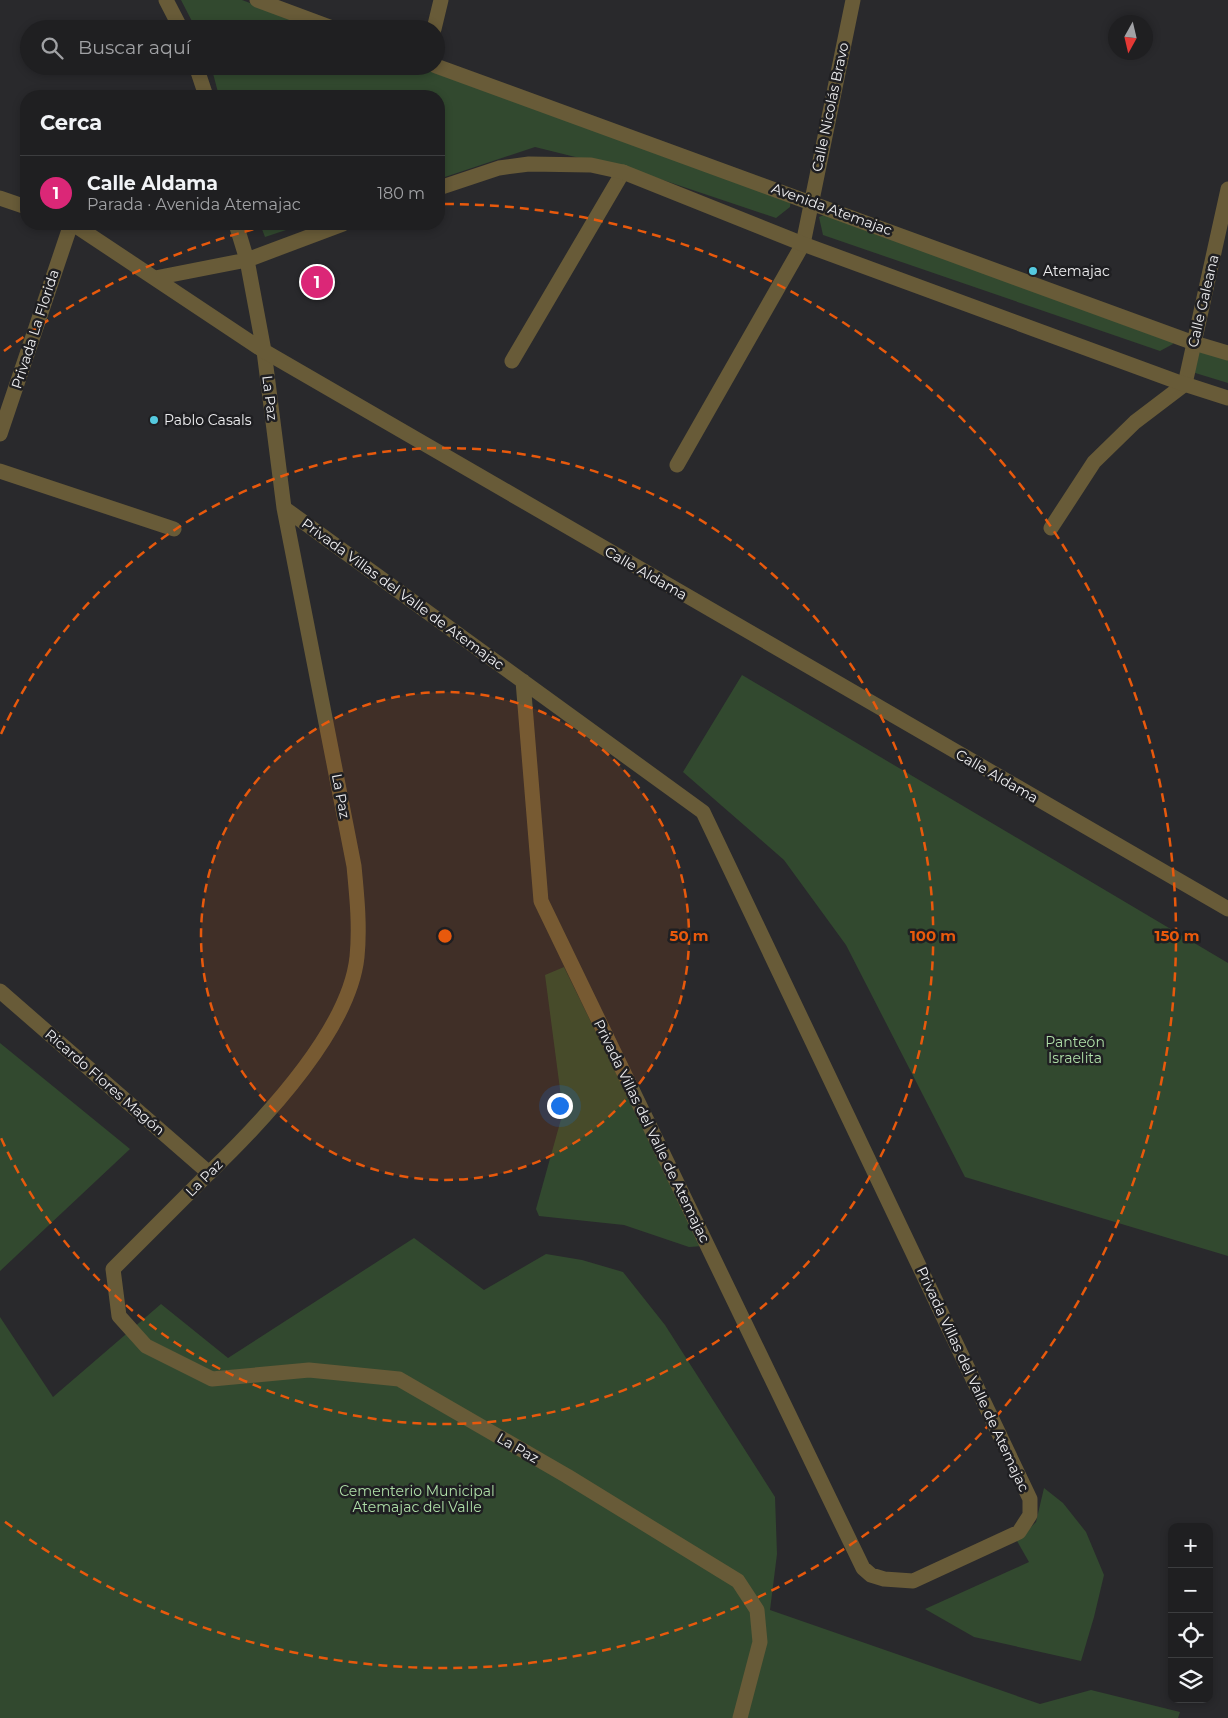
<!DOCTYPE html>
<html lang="es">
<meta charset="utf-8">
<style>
:root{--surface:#1f1f21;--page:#2c2c2e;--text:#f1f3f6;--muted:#a1a2a5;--line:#3c3d3f;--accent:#db2777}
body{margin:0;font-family:Montserrat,sans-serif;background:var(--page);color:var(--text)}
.controls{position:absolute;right:15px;bottom:15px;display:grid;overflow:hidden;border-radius:10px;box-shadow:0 2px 8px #0003}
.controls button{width:45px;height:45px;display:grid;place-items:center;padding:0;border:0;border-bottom:1px solid var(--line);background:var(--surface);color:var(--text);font:25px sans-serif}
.compass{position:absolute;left:1108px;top:15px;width:45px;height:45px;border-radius:50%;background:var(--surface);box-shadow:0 2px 8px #0003;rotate:188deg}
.you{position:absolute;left:559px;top:1105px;width:18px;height:18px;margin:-12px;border:4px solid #fff;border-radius:50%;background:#1a73e8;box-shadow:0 0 0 8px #1a73e833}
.badge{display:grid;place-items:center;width:32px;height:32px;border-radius:50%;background:var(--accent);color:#fff;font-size:16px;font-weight:700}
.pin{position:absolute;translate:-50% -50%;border:2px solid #fff;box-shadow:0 1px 5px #0006}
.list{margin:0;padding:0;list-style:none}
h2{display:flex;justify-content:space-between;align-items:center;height:65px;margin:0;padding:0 20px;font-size:21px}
h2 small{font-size:16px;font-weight:400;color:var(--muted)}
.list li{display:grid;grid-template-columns:32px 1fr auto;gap:15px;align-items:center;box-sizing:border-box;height:75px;padding:0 20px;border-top:1px solid var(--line)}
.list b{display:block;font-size:19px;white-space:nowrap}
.list p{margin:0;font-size:16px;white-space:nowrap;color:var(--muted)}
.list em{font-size:16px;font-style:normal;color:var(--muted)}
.icon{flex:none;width:28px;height:28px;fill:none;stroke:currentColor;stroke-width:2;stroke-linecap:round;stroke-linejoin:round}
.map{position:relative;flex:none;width:1228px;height:1718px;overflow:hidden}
.search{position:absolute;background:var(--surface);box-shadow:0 2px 8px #0003;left:20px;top:20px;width:425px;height:55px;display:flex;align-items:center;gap:12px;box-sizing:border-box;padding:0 18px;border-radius:28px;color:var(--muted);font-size:19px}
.panel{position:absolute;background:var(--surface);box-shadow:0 2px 8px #0003;left:20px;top:90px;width:425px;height:140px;border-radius:20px}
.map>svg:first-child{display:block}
.green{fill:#32492f}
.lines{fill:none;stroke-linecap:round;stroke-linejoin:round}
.service{stroke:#685b38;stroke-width:15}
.minor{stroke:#685b38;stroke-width:15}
.tertiary{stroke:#685b38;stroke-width:15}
.ring{fill:none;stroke:#e8590c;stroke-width:2.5;stroke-dasharray:9 6}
.poi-dot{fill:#55cae0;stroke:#1f1f22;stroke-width:2}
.labels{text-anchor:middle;stroke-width:5;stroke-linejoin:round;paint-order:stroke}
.street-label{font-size:14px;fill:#efeff1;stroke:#1f1f22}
.poi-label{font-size:14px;fill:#efeff1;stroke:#1f1f22;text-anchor:start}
.park-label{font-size:14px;fill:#afdfa8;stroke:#1f1f22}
.centre{fill:#e8590c;stroke:#1f1f22;stroke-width:2.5}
.ring-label{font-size:15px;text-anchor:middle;font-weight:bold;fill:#e8590c;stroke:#1f1f22;stroke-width:5;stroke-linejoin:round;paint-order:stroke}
</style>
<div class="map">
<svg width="1228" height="1718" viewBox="0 0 1228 1718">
<rect width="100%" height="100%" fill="#29292c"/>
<path class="green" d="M181,0H242L321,29H196Z
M211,66H425L791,197L790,207L776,218L648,175L535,147L439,179V96H219Z
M834,211L1170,329L1173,344L1160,351L823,235L819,217Z
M260,224H304L265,237Z
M1228,350V383L1192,372L1186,353Z
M742,675L1228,963V1256L965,1177L846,945L784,860L683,772Z
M564,967L695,1234L703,1246L689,1247L624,1225L539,1216L536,1209L563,1112L545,975Z
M0,1043L130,1149L0,1271Z
M414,1238L484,1290L546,1254L582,1260L623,1272L665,1325L775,1497L777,1554L770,1610L1040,1704L1091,1690L1180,1712L1178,1718H0V1317L53,1397L161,1304L228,1358Z
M1044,1488L1063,1503L1086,1532L1104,1575L1094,1617L1081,1661L974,1637L925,1609L1029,1562L1017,1541L1036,1522Z"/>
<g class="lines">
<path class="service" d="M209,1173L113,1269L119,1316L146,1346L212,1379L309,1370L399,1379L567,1476L738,1581L757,1610L760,1642L740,1718"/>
<path class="minor" d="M434,29L441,0
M512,361L623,172
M0,434L71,224
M677,465L803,244L853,0
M0,471L174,529
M284,508L703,812L1030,1499V1515L1019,1532L913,1581L884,1579L871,1575L863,1568L541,901L523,681
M1051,528L1094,462L1135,422L1185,384L1228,189
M0,991L209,1173C261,1123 349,1031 357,957C360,927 357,897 354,866L284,508L264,351"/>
<path class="tertiary" d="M166,0L181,29
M257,0L335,29
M196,66L206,96
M436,66L1194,343L1228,353
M439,188L499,168L529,164L591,165L623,172L803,244L1178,382L1228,398
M0,198L26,207
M73,224L264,351L1228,909
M236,224L247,260L264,351
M155,278L247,260L343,224"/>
</g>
<circle cx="445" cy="936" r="244" fill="#e8590c" fill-opacity=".12"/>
<g class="ring">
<circle cx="445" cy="936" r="244"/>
<path d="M1 734A488 488 0 1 1 1 1138"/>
<path d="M4 351A732 732 0 0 1 274 224M445 204A732 732 0 1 1 4 1521"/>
</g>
<g class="poi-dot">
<circle cx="1033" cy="271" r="5"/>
<circle cx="154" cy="420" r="5"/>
</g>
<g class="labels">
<g class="street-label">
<text transform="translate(830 107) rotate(-78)" y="5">Calle Nicolás Bravo</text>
<text transform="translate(832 209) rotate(20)" y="5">Avenida Atemajac</text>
<text transform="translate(1203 301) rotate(-77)" y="5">Calle Galeana</text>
<text transform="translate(35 329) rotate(-72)" y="5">Privada La Florida</text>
<text transform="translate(270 398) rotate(83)" y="5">La Paz</text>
<text transform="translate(646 573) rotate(30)" y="5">Calle Aldama</text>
<text transform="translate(403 594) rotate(36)" y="5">Privada Villas del Valle de Atemajac</text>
<text transform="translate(997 776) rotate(30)" y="5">Calle Aldama</text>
<text transform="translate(341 796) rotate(79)" y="5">La Paz</text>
<text transform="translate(105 1082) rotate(41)" y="5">Ricardo Flores Magón</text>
<text transform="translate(652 1131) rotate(64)" y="5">Privada Villas del Valle de Atemajac</text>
<text transform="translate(204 1178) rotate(-45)" y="5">La Paz</text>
<text transform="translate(973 1379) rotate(65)" y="5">Privada Villas del Valle de Atemajac</text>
<text transform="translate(518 1448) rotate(30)" y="5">La Paz</text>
</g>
<g class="poi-label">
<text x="1043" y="276">Atemajac</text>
<text x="164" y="425">Pablo Casals</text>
</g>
<g class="park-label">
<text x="1075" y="1047">Panteón<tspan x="1075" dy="16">Israelita</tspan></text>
<text x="417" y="1496">Cementerio Municipal<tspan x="417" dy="16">Atemajac del Valle</tspan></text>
</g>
</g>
<circle cx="445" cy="936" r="8" class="centre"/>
<g class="ring-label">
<text x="689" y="941">50 m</text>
<text x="933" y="941">100 m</text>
<text x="1177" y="941">150 m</text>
</g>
</svg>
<div class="controls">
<button>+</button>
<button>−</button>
<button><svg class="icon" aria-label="locate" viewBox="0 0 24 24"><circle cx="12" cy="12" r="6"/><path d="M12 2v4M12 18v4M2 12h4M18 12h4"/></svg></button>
<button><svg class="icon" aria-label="layers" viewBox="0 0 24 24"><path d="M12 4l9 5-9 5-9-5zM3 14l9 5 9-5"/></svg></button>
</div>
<svg class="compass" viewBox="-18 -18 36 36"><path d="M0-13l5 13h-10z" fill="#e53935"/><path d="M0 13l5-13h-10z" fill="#a1a2a5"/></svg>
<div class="you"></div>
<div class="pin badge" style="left:317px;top:282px">1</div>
<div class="search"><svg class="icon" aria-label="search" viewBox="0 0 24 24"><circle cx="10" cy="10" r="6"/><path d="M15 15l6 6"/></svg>Buscar aquí</div>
<section class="panel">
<h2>Cerca<small></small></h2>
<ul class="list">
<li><span class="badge">1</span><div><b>Calle Aldama</b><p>Parada · Avenida Atemajac</p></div><em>180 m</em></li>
</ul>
</section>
</div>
